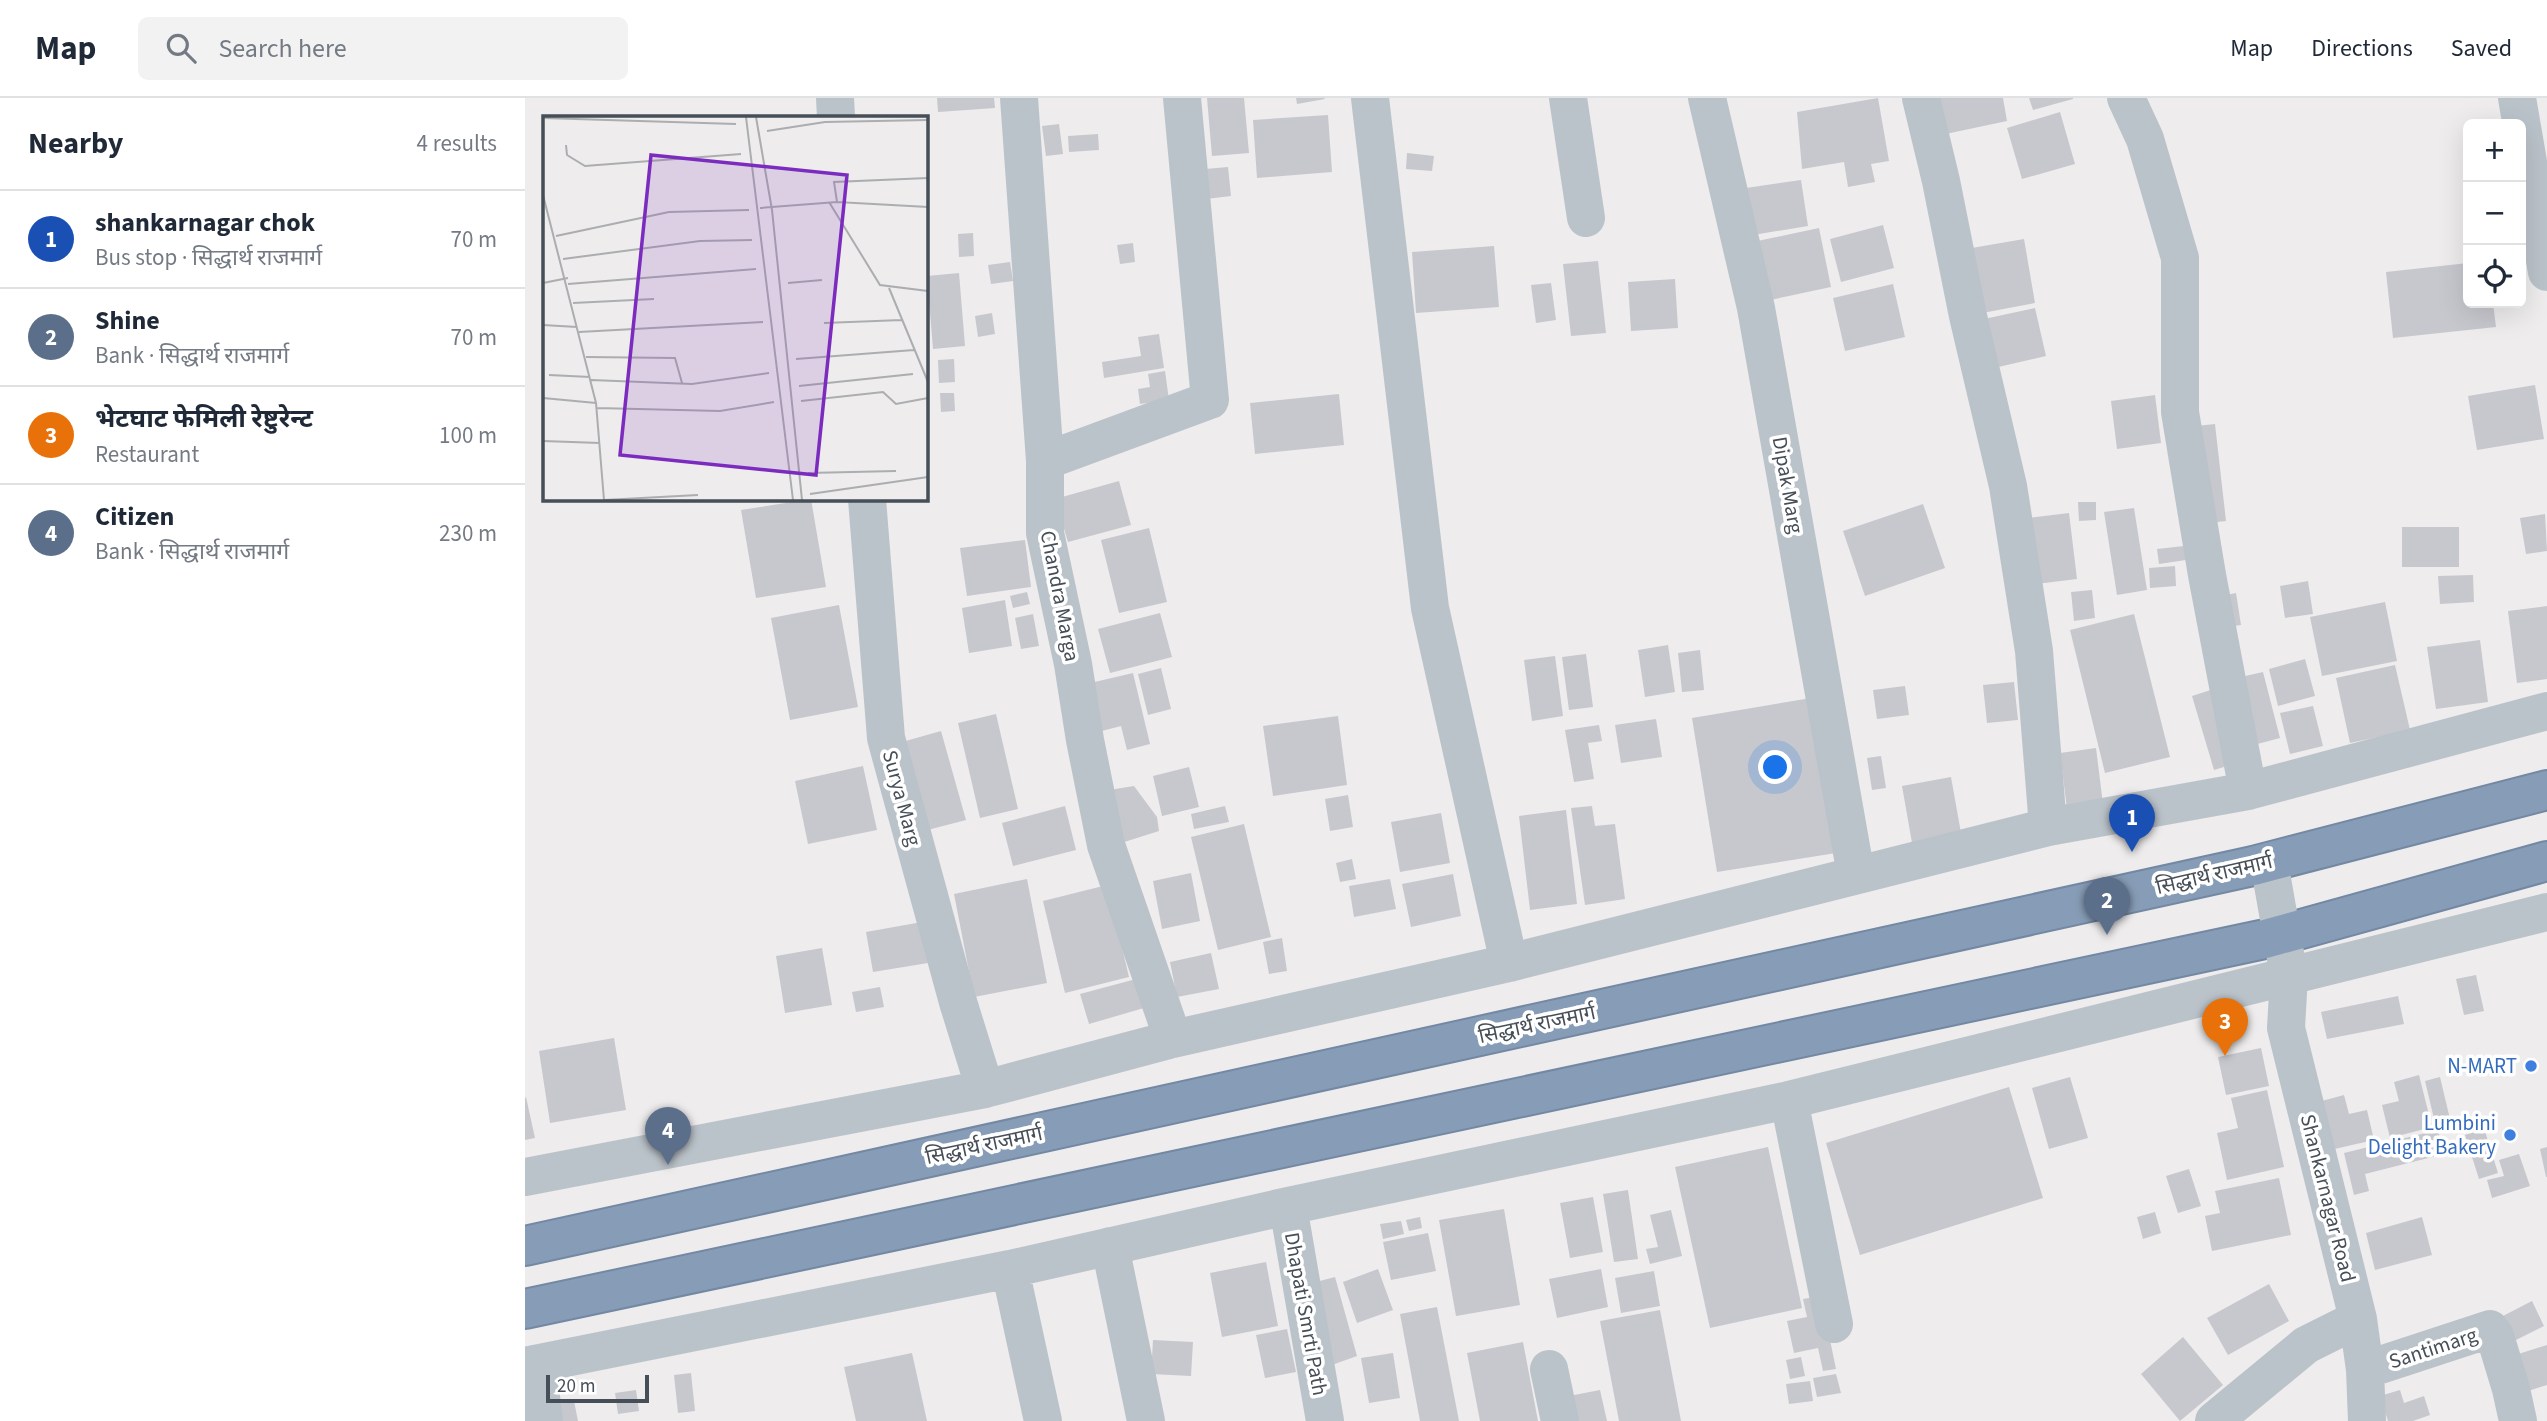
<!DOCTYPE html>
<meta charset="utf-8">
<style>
:root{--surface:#fff;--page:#f2f2f3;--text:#1f2937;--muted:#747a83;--line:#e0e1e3;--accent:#111827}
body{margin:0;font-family:"Source Sans 3","Noto Sans Devanagari",sans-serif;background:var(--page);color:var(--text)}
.controls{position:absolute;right:21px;top:21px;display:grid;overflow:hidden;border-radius:10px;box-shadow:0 7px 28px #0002}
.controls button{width:63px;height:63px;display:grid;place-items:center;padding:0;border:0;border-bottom:2px solid var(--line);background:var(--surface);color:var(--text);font:35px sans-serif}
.scale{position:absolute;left:21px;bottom:18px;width:103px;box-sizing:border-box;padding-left:7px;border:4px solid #464e57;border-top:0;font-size:19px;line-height:24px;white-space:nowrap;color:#464e57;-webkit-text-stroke:5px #fff;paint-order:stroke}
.you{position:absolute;left:1251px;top:670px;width:24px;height:24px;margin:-18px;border:5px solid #fff;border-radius:50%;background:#1a73e8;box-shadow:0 0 0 10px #1a73e833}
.badge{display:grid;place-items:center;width:46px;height:46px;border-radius:50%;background:var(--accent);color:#fff;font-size:23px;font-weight:700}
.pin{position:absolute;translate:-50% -58px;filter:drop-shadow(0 2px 4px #0008)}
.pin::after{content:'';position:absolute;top:37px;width:24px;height:21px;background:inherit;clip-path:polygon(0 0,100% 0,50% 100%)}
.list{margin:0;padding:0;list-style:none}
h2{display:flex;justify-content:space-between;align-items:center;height:91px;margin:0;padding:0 28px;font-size:30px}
h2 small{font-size:23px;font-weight:400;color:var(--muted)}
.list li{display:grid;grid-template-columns:46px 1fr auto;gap:21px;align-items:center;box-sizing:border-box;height:98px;padding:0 28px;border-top:2px solid var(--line)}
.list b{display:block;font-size:26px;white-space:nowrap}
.list p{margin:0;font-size:23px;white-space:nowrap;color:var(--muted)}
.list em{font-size:23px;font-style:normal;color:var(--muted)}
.icon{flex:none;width:38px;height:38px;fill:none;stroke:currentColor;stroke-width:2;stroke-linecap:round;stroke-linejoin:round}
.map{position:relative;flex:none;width:2022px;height:1323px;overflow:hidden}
header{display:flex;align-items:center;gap:42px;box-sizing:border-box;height:98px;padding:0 35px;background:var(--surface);border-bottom:2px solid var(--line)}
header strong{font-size:33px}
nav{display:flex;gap:38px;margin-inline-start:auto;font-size:24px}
.search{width:490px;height:63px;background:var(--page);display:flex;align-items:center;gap:18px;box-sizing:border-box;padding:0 24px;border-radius:10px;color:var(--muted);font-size:26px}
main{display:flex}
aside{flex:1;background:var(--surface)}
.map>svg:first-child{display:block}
.building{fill:#c7c8ce}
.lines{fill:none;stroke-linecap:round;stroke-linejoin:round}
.highway-casing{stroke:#7388a3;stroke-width:42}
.minor{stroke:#bbc3ca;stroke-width:38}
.highway{stroke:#879db7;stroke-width:38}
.shop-dot{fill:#3f7fe0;stroke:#fff;stroke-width:2.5}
.labels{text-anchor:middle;stroke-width:7;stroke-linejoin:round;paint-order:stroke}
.street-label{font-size:21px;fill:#464e57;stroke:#fff}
.shop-label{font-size:21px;fill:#366cbe;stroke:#fff;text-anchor:end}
.inset-road{fill:none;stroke:#abadb0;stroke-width:2}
.view{fill:#7b2cbf;fill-opacity:0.15;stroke:#7b2cbf;stroke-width:3.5}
.inset-edge{fill:none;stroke:#464e57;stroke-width:3.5}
</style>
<header>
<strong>Map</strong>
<div class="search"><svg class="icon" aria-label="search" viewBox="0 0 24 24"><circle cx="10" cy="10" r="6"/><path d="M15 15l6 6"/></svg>Search here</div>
<nav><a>Map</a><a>Directions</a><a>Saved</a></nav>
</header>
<main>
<aside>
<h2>Nearby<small>4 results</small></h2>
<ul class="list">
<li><span class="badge" style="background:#1a4fb4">1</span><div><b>shankarnagar chok</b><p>Bus stop · सिद्धार्थ राजमार्ग</p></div><em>70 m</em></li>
<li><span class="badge" style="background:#5c6f8a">2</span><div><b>Shine</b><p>Bank · सिद्धार्थ राजमार्ग</p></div><em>70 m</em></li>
<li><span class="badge" style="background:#e8710a">3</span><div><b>भेटघाट फेमिली रेष्टुरेन्ट</b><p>Restaurant</p></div><em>100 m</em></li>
<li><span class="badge" style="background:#5c6f8a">4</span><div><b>Citizen</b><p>Bank · सिद्धार्थ राजमार्ग</p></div><em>230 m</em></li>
</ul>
</aside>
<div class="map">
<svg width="2022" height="1323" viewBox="0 0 2022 1323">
<rect width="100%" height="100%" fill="#eeecec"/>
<path class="building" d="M412,0H469L470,10L413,14Z
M682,0H719L724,55L687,58Z
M771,0H799L800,1L772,6Z
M1353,0L1364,63L1346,66L1350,84L1323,89L1319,64L1277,71L1272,14Z
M1408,0H1478L1482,23L1416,37Z
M1504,0H1548V1L1508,12Z
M1535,14L1550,66L1497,81L1482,30Z
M803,17L807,74L732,80L728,22Z
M534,26L538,56L521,58L517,28Z
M573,36L574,52L544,54L543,38Z
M882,55L909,58L907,73L881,71Z
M703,69L706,98L673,102L669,72Z
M1276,82L1283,128L1222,138L1214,91Z
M1358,127L1369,170L1316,184L1305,141Z
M1294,130L1306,189L1236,204L1223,145Z
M448,135L449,158L434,159L433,136Z
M1499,141L1510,205L1452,216L1441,151Z
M608,145L610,164L595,166L592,147Z
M969,148L974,209L891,215L887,154Z
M1073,163L1081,235L1046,238L1038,166Z
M485,164L488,183L466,186L463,167Z
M1943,165V205H1968L1971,229L1868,240L1861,174Z
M434,175L440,248L408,251L402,178Z
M1150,181L1153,230L1106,233L1103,184Z
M1026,185L1031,222L1011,225L1006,187Z
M1368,186L1380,239L1320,253L1308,200Z
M1510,210L1521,258L1469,270L1459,221Z
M467,215L470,236L453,239L450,218Z
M634,236L639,270L579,280L577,264L616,258L613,239Z
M429,261L430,284L414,285L413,262Z
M640,273L644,302L615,306L613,291L625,289L623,276Z
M2010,287L2019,341L1952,352L1943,298Z
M415,295H429L430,313L416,314Z
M814,296L819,347L730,356L725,305Z
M1630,297L1636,345L1592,351L1586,303Z
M1690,326L1701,423L1682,425L1671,328Z
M594,383L606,427L543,444L530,401Z
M286,401L301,489L231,500L216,412Z
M1553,404H1571V422L1554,423Z
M1398,406L1420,470L1340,498L1318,433Z
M1609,410L1622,492L1592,497L1579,414Z
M1544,415L1552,481L1503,487L1495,421Z
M2020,416L2022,453L2001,456L1995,420Z
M1877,429H1934V469H1877Z
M624,430L642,504L594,515L576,442Z
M500,442L506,489L442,498L435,450Z
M1659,448L1661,462L1634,466L1632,451Z
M1650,468L1651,488L1625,490L1624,470Z
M1948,477L1949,504L1915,506L1913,478Z
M1783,483L1788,516L1760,520L1755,488Z
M1567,492L1570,520L1549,523L1546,494Z
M502,494L505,506L488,510L485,498Z
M1711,495L1716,527L1701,529L1696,498Z
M480,502L487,548L444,555L437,510Z
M1860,504L1872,563L1797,578L1785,519Z
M314,507L333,609L265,622L246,520Z
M2022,508V581L1992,585L1983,513Z
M635,515L647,559L585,575L573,531Z
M508,516L514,548L496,551L490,520Z
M1609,516L1645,659L1580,675L1545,532Z
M1955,542L1963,604L1911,611L1902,549Z
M1143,547L1150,594L1120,599L1113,552Z
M1175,552L1179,592L1157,594L1153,555Z
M1061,556L1068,609L1044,612L1037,559Z
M1030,558L1038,618L1007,623L999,562Z
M1780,561L1790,598L1753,608L1744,571Z
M1870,567L1885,632L1825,645L1811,580Z
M636,570L646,611L623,617L613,576Z
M1738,574L1755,640L1725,648L1707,581Z
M608,575L625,646L602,652L596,628L573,634L561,586Z
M1489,584L1493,622L1462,625L1458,587Z
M1380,588L1384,617L1352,621L1348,592Z
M1692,590L1715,664L1689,672L1667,598Z
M1286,600L1311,755L1192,774L1167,620Z
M1788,608L1798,648L1765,656L1755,615Z
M471,616L493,711L455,720L433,625Z
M813,618L822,687L748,698L738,628Z
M1131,621L1137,659L1096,665L1090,627Z
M1074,627L1077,643L1063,645L1069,681L1049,684L1040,632Z
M416,633L441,722L395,734L370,646Z
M1571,650L1578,706L1542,711L1535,655Z
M1356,658L1361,690L1347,692L1342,660Z
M338,668L352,732L283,746L270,683Z
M664,669L674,709L637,718L628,678Z
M1426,679L1436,735L1387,745L1377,688Z
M609,688L632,719L634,733L593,746L578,693Z
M823,697L828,729L805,733L800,701Z
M540,708L551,752L488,768L477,725Z
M700,708L704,724L669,731L666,716Z
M1067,708L1070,728L1090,726L1100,801L1060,807L1046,710Z
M1041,712L1052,806L1005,812L994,718Z
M916,715L925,765L875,774L866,724Z
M719,726L746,839L693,852L666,739Z
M827,761L831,781L815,784L811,765Z
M666,775L675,823L637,831L628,783Z
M928,776L936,818L886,829L877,786Z
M502,781L522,885L449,899L429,796Z
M865,781L871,811L829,819L824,788Z
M582,787L604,879L540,895L518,803Z
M397,824L403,865L348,874L341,834Z
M757,840L762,873L744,876L738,844Z
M297,850L307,907L260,915L251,858Z
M686,855L694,891L652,899L645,864Z
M1951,877L1959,913L1939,917L1931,881Z
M611,881L619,910L564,926L555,896Z
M355,889L359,909L331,914L327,894Z
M1873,898L1879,926L1802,941L1796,914Z
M89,940L101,1012L25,1025L14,953Z
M1736,950L1744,988L1701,997L1693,959Z
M1894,977L1907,1029L1865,1040L1857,1007L1874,1003L1869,984Z
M1545,979L1563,1040L1524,1051L1507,990Z
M1915,979L1925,1021L1910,1025L1900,983Z
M1484,989L1518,1100L1335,1157L1301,1045Z
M1742,992L1759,1069L1702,1082L1692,1035L1713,1030L1706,1000Z
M1819,997L1824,1016L1842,1012L1849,1042L1805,1052L1793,1004Z
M1,999L10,1040L0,1042V1000Z
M1959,1030L1973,1075L1954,1081L1940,1037Z
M1913,1032L1919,1056L1840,1076L1844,1093L1829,1097L1819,1055Z
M1243,1049L1277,1210L1185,1230L1150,1069Z
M2022,1049V1079H2021L2015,1051Z
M1994,1056L2005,1088L1967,1100L1962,1082L1979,1078L1974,1062Z
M1664,1071L1676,1108L1653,1115L1641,1078Z
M1754,1080L1766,1137L1687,1153L1680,1118L1695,1115L1690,1093Z
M1103,1092L1113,1161L1089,1164L1078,1096Z
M1068,1099L1078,1154L1045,1160L1035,1105Z
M979,1111L995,1207L931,1218L914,1122Z
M1146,1112L1157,1158L1125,1166L1121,1151L1133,1149L1125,1117Z
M1630,1114L1636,1135L1618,1141L1612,1119Z
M895,1119L897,1130L884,1133L881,1122Z
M1897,1119L1907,1157L1850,1172L1841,1135Z
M876,1123L879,1136L858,1141L855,1126Z
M903,1135L911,1173L866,1182L858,1144Z
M741,1164L753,1228L697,1239L685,1175Z
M853,1171L868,1212L832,1225L818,1184Z
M1076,1171L1083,1209L1032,1220L1024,1181Z
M1129,1173L1135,1208L1096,1215L1090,1180Z
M810,1179L832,1258L804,1268L783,1186Z
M1744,1186L1764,1223L1703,1257L1682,1220Z
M1296,1198L1311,1271L1298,1273L1293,1250L1269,1255L1262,1223L1282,1219L1278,1201Z
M2007,1203L2019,1228L1989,1243L1976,1219Z
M912,1209L934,1323H895L875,1216Z
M1135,1212L1156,1323H1094L1075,1223Z
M762,1231L771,1274L740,1280L731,1237Z
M1658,1239L1698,1287L1655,1323L1616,1276Z
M628,1242L668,1244L666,1278L626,1276Z
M998,1244L1013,1323H955L942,1255Z
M2022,1247V1287L2000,1294L1987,1258Z
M387,1255L402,1323H331L319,1269Z
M868,1255L875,1300L844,1305L836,1260Z
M1276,1259L1280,1278L1265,1281L1261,1262Z
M166,1275L170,1313L153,1315L149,1277Z
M1311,1276L1316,1295L1292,1299L1288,1280Z
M1285,1283L1288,1303L1264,1306L1261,1286Z
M111,1292L114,1313L93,1316L90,1295Z
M1075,1292L1082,1323H1049L1044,1298Z
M1875,1292L1879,1305L1899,1298L1905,1317L1888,1323H1863L1855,1298Z
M49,1303L53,1323H34L31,1306Z"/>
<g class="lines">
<g class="highway-casing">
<path id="highway" d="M0,1148L1728,768L2022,692
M0,1211L1740,841L2022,763"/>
</g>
<path class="minor" d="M310,0L311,19
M494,0L520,363V435L548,566L560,642L581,747L648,941
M845,0L905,510L984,865
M1043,0L1061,120
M1182,0L1231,210L1331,777
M1396,0L1416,83L1443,218L1483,388L1509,553L1523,729
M1601,0L1620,41L1655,160V314L1682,477L1723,693
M1992,0L2022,174
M520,363L685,302L657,0
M342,401L361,640L433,904L460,991
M1744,764L1764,878L1761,930L1833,1221L1840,1272L1842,1323
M1264,1002L1309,1226
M0,1079L460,991L648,941L984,865L1523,729L1723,693L2022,613
M763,1108L800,1323
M585,1148L621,1323
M485,1171L518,1323
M12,1266L19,1323
M0,1268L485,1171L763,1108L1264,1002L2022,814
M1024,1271L1035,1323
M1840,1272L1965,1231L1970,1238L1986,1291L1993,1323
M1689,1323L1781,1247L1833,1221"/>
<use href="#highway" class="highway"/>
</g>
<g class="shop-dot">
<circle cx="2006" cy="968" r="7"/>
<circle cx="1985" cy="1037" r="7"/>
</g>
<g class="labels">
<g class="street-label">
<text transform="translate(1263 387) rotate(80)" y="7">Dipak Marg</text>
<text transform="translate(535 498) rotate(79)" y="7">Chandra Marga</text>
<text transform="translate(377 700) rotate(75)" y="7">Surya Marg</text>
<text transform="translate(1689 776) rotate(-13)" y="7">सिद्धार्थ राजमार्ग</text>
<text transform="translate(1012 926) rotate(-12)" y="7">सिद्धार्थ राजमार्ग</text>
<text transform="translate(459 1047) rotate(-12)" y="7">सिद्धार्थ राजमार्ग</text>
<text transform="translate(1803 1100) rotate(76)" y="7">Shankarnagar Road</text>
<text transform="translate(781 1216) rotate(80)" y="7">Dhapati Smrti Path</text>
<text transform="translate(1908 1250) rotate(-18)" y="7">Santimarg</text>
</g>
<g class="shop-label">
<text x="1992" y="975">N-MART</text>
<text x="1971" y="1032">Lumbini<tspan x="1971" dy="24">Delight Bakery</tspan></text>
</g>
</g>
<g transform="translate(18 18)">
<rect width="385" height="385" fill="#eeecec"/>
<path class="inset-road" d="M203,1L250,384M213,1L229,94L259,384M0,2L193,8M224,15L282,6L385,4M23,29L24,39L42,50L198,38M0,79L53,287L61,384M286,86L337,169L385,175M294,86L291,66L385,62M217,92L294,86L385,91M13,120L126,96L206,94M20,143L157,125L209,124M0,167L25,162M245,167L279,164M25,168L213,153M346,172L385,266M30,187L111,183M281,207L359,204M0,209L34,211M36,216L220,206M43,241L132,242L139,267M253,243L371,234M6,259L47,261M48,264L149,268L226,257M256,270L370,258M0,282L53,287M258,285L340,276L353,288L385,282M54,292L177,295L231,286M0,325L57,327M265,357L353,355M267,378L385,361M61,384L155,379"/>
<path class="view" d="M108,39L304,59L273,359L77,339Z"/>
<rect width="385" height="385" class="inset-edge"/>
</g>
</svg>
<div class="controls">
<button>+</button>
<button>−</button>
<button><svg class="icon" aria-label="locate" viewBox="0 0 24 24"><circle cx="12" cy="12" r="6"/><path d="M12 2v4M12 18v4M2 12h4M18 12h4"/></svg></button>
</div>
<div class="scale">20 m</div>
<div class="you"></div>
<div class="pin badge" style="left:1607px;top:754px;background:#1a4fb4">1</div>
<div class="pin badge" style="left:1582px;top:837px;background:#5c6f8a">2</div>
<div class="pin badge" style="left:1700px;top:958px;background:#e8710a">3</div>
<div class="pin badge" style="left:143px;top:1067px;background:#5c6f8a">4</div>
</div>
</main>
